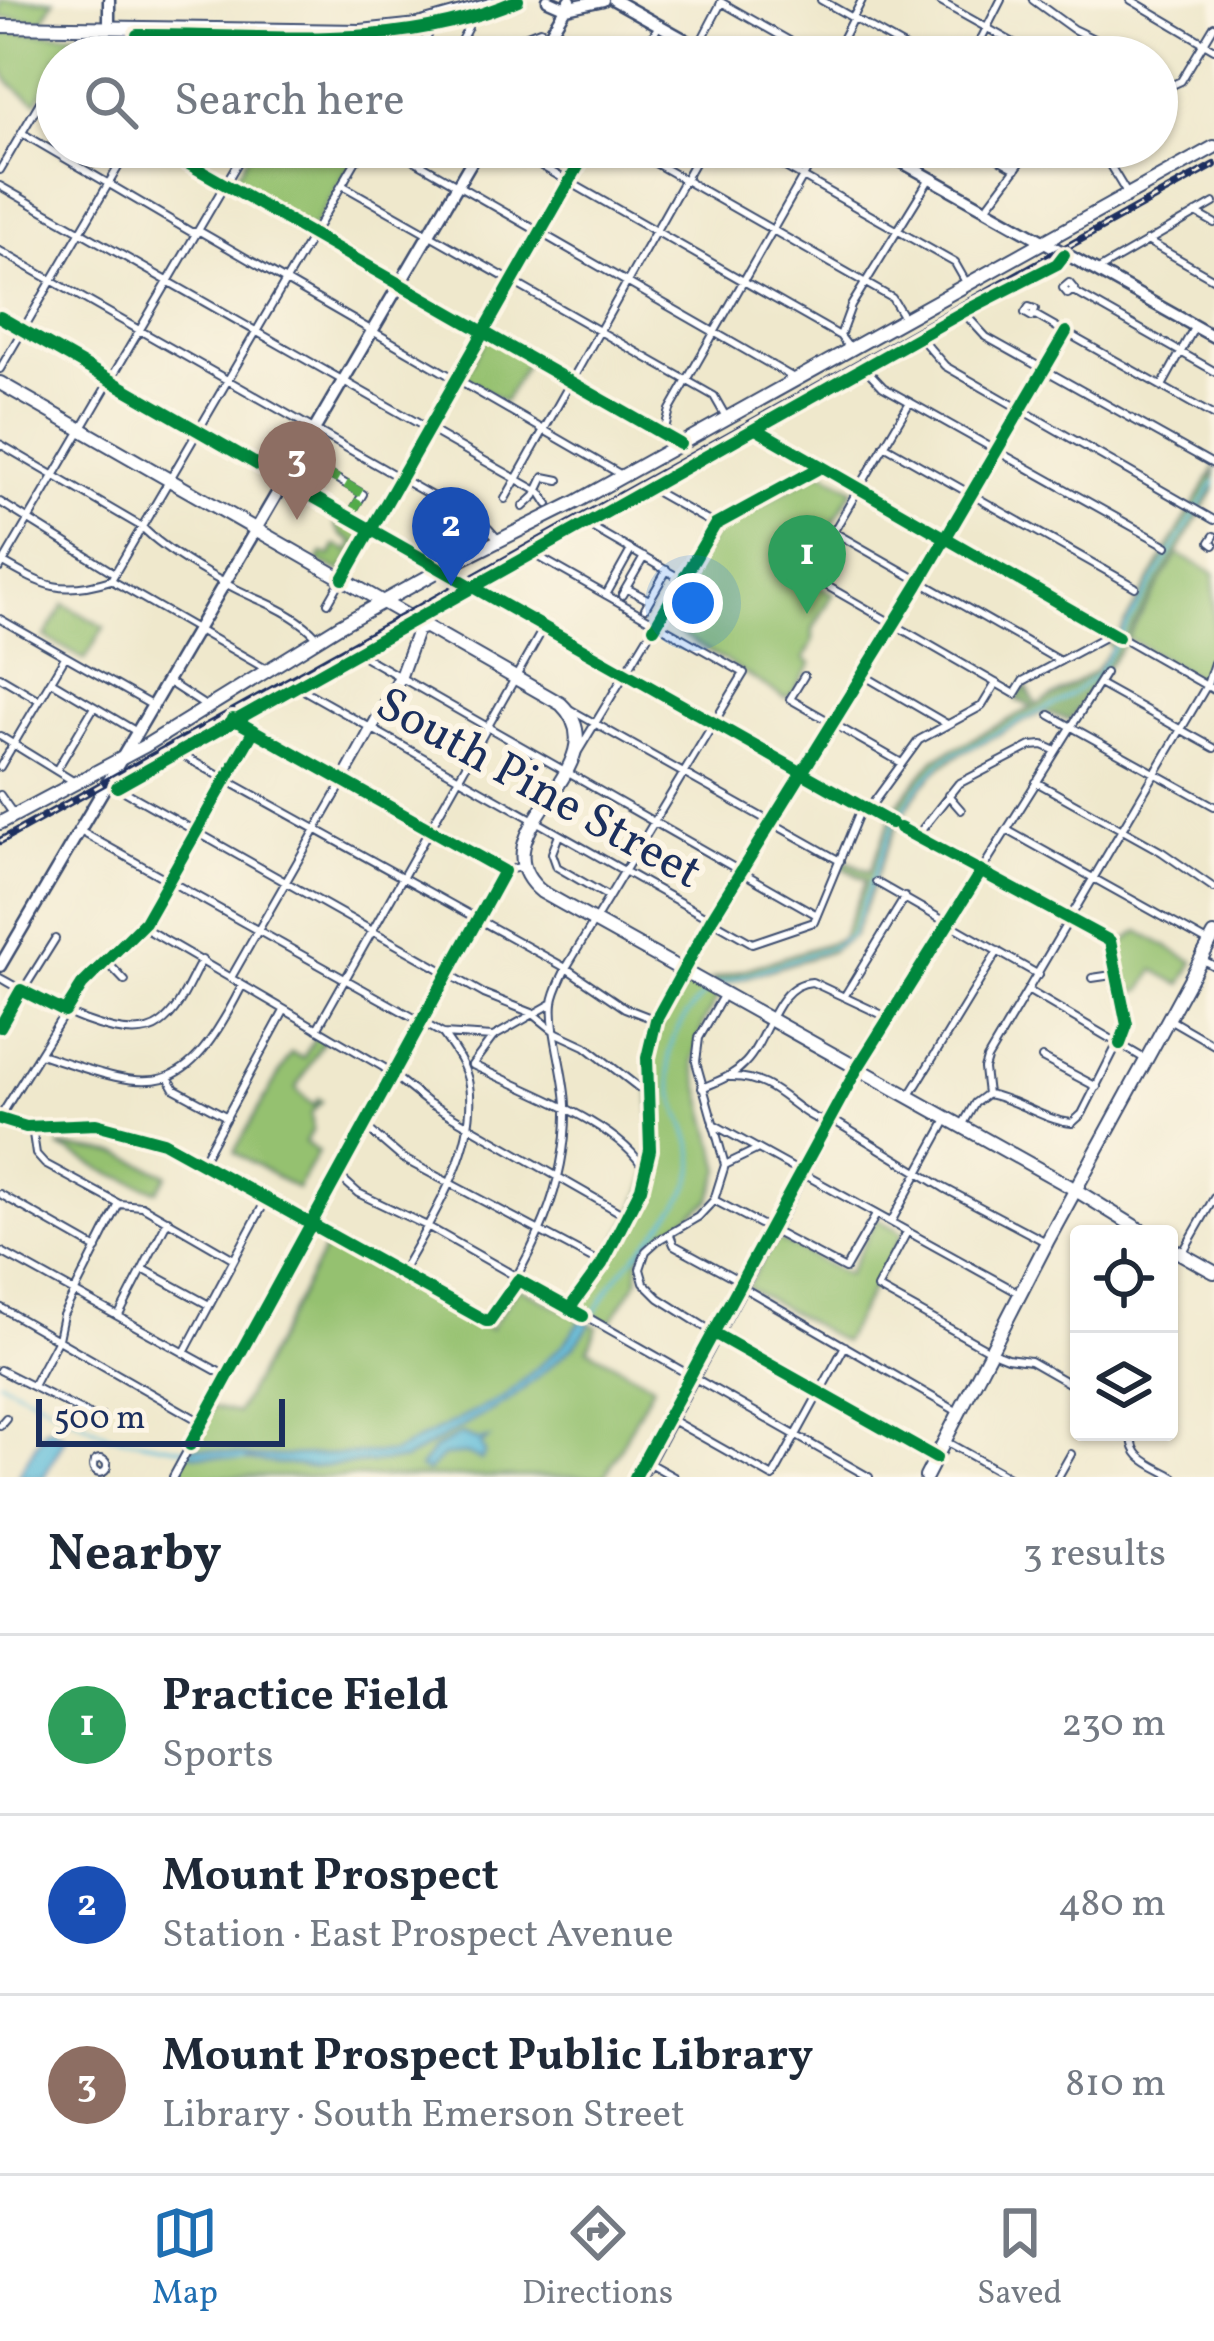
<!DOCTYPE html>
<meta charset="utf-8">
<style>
:root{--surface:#fff;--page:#f2f2f3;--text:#1f2937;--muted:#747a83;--line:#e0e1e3;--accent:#1f6fb2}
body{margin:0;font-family:Vollkorn,serif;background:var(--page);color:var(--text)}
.controls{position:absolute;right:36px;bottom:36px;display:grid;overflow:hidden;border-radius:12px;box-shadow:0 3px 9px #0004}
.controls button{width:108px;height:108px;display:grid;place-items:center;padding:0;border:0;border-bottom:3px solid var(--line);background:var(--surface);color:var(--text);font:60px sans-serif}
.scale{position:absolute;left:36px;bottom:30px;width:249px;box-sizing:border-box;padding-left:12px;border:6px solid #1b2f5e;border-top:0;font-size:33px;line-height:42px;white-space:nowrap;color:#1b2f5e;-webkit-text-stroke:9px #fcf5e5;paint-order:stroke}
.you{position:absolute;left:693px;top:603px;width:42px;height:42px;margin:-30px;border:9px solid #fff;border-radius:50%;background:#1a73e8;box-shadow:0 0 0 18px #1a73e833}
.badge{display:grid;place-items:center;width:78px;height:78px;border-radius:50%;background:var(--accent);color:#fff;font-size:39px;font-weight:700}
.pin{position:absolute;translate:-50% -99px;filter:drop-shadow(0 3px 6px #0008)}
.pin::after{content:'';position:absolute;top:63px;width:42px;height:36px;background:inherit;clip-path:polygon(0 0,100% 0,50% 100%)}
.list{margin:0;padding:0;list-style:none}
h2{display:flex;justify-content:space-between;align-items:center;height:156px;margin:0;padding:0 48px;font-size:51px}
h2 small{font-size:39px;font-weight:400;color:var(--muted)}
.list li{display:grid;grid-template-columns:78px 1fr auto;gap:36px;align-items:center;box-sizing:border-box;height:180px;padding:0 48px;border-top:3px solid var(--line)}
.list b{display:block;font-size:45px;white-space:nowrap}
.list p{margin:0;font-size:39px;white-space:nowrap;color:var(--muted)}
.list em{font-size:39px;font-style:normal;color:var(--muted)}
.icon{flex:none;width:66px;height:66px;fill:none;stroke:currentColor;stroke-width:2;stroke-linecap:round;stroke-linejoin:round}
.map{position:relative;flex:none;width:1214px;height:1477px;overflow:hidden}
.search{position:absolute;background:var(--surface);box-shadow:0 3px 9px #0004;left:36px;right:36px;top:36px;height:132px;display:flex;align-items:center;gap:30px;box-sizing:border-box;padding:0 42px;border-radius:66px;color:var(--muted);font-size:45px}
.sheet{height:696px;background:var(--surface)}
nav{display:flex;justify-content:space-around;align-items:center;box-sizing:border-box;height:168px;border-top:3px solid var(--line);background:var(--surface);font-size:33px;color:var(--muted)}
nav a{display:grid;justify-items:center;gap:6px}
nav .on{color:var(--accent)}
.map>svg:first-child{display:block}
.green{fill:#95c16f;stroke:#587866;stroke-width:3}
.forest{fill:#78a762;stroke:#4a6b60;stroke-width:3}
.water{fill:#5bbbd9;stroke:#3b759c;stroke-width:3}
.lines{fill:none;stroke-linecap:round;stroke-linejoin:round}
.stream{stroke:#5bbbd9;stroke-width:3}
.street-casing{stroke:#3b4b6e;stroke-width:10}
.secondary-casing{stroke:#3b4b6e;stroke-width:15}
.primary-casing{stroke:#3b4b6e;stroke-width:16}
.street{stroke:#fff;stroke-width:6}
.secondary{stroke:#fff;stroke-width:10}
.primary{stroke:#fff;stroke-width:12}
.rail-casing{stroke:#1b2f5e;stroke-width:8}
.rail{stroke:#fcf5e5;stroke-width:3;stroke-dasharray:9;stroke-linecap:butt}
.quiet{stroke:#52ab49;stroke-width:9;stroke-dasharray:18 9;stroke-linecap:butt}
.cycleway-casing{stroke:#fcf5e5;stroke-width:20}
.cycleway{stroke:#00873e;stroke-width:12}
.labels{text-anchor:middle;stroke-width:12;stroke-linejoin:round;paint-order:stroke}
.street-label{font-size:48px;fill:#1b2f5e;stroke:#fcf5e5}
</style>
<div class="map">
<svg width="1214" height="1477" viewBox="0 0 1214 1477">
<rect width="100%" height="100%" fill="#fcf5e5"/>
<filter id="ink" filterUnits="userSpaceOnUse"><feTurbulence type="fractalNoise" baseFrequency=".00833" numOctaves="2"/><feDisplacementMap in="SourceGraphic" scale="24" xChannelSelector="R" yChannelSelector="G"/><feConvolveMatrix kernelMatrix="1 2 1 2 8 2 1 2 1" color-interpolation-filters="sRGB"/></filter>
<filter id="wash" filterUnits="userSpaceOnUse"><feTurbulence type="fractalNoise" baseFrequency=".004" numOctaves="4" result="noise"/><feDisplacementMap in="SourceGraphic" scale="48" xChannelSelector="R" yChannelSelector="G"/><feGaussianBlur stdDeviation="2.7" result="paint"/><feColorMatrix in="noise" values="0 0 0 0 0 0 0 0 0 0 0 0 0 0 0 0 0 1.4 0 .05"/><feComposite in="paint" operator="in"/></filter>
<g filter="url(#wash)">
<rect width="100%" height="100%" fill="#efe8cc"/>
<path class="green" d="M0,0H54L43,20L0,18Z
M0,32L76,34L63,57H57V67L37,102C0,80 0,74 0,32Z
M253,147H333L354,159L312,230L232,183Z
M488,335L529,358L504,402L463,378Z
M821,470L853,489L804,572L809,580L833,594L813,629V642L804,659L811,664L792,694L785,698L660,621L715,532Z
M341,514L366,533L341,572L318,561L323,553L330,556L336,545L348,551L353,543L341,535L335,525Z
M1177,554L1214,573V687L1127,638Z
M64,604L104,627L85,660L45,637Z
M1139,931L1194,962L1181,985L1154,970L1142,990L1124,993L1117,947Z
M682,977L719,995L703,1023L693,1060L721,1170L710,1201L647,1245L638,1260V1280L609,1324L576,1305C602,1259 638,1220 650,1166C657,1135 647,1104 649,1073C651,1038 665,1007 682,977Z
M316,1035L324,1040L296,1089L314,1106L318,1099L322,1101L311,1114L313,1129L305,1142L318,1152L297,1189L234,1152L291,1053L303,1058Z
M58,1146L120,1154L167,1175L157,1191L107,1172Z
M877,1219L903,1233L843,1342L747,1287L774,1237L847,1275Z
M327,1244L490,1329L518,1287L597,1327L588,1349L653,1385L605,1477H175L213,1407L237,1413Z"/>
<path class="forest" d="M1214,469V489L1182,545L1121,648L1070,720L1043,712C1013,728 981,741 952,759C896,796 878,876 854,935L830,952L719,985L711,980L841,939L866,881L842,867L845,860L870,871L896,806L934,759L1033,707L1016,700L1025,685L1037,705L1095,671L1112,648L1106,640L1117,637Z"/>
<path class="water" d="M582,1320L590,1324L575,1345L511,1399L404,1460L312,1467L192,1454L195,1447L253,1457L392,1453L504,1397L563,1345Z
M51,1427L65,1438L44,1477H17L45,1429Z
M461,1434L477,1440L488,1439L481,1444L485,1453L481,1460L468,1454L443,1456L427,1472L420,1468L434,1449Z"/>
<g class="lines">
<path class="stream" d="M715,985L834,946L851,935L893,825L917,788L944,759L1063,700L1096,676L1214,482
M590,1319C599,1307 606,1292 615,1280C634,1254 684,1208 692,1177C698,1159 690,1140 684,1124C659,1066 663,1034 708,991
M0,1381L110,1436L197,1451
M224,1455L244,1459"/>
</g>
</g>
<g filter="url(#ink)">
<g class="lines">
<g class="street-casing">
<path id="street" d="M821,0L922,57
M937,0L1021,47L1026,57
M1033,0L1073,29L1131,57
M1131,0L1214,49
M721,2L818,57
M192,28L200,38L232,57
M139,31L143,57
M426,41L457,57
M698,47L721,3
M453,56L468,27L465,15
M66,57L81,37L117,57
M242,57L251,47L269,57
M417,57L435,22
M471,57L540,30L591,57
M641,57L659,25
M833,57L862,0
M972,57L1001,0
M1157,92L1181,81L1214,26
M1157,131L1167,125
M22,133L191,232H201L620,474
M159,147L678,441
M391,147L794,378
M508,147L840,336L850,349
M627,147L892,298L903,316
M750,147L955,263L967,284
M977,147L1016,169
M1099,147L1126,192
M1105,159L1127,147
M0,170L57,73
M342,185L714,396L726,417
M0,186L541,493L548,504
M987,207L1032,147
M1196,213L1214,223
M1147,241L1214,279
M0,251L488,528L497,538
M1098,270L1214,203
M1069,283L1074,289L1068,294L1063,288Z
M1073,291L1214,371
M1029,307L1035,309L1032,317L1025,313Z
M963,312L986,337L1213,464
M1035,315L1214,416
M0,317L277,476L280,483
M840,336L851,306L930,178
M919,336L945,366L1214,520
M0,369L130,147
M866,369L883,387L1167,546
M1162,386L1195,326
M910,402L808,575L1015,694L1023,681L1112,633
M756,429L1214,690
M664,432L670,410L820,147
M0,444L142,527C166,552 220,582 253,597C275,606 300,618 316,636
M884,445L1135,587
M299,457L363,494L349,517
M285,481L980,873L1110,941L1127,1025L1082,1114L1072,1123C1042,1120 1017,1099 987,1094
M651,489L715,525
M505,499L703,147
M0,502L114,573
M523,507L535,496L544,477L559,480
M440,522L449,507
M586,524L683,580
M832,531L1058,660
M1214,536L1210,542L1214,545
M0,561C44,586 60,596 111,580L364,147
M0,568L247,147
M111,580L266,669
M626,588L649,600
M606,595L630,552
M622,595L644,557
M328,603L589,147
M645,608L667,570
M0,619L153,706
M358,653L817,915
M863,675L947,724
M804,676L790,699L900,762
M0,677L39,700
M167,681L207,707
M53,682L137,732
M1099,684L1214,748
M298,687L752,943L814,922L862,806
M564,706L840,861
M1050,715L1214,806
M235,721L504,871
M0,736L73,781
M579,750L715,525L820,468
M178,753L566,968L625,1008L656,1020
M0,767L65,657
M57,769L94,707
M343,776L398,676L418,622
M1036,782L1162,852L1214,888
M117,787L484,994L532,1013L557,1033L585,1046L647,1094
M0,795L14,815
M948,795L961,810
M868,810L919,740L982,706L996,683
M1007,830L1208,942
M80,831L443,1034L493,1037
M559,835L552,853L557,867L607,896
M916,837L958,784L1031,746L1043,745L1054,750
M876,882L1039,975
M141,926L383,1067L427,1102L626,1216
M1201,959L1214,966
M105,960L125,981
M232,976L402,679L419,632L425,630
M0,978C34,997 124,1051 160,1024C180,1010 190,980 202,960
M1092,978L1119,974
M1029,991L1145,1059
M724,994L699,1038L696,1062L725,1165
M844,997L905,897
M1169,1019L1214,1045
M0,1027L55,939
M317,1029L544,627
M40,1054C155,1092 182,1104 242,986
M1042,1058L1097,1087
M472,1065L493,1037L553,1003
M473,1065C521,1089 622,1124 645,1171
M168,1077L175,1089L227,1117
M730,1077C781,1075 799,1125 836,1122L944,1188L1046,1242
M702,1088C718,1081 732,1077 745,1063C768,1040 774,984 812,982L889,1018
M987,1094L984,1069L987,1059L1207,685L1214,663
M909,1097L998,951
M0,1117L82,985L145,922L254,730
M0,1119L26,1127L96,1124L163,1142L489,1321C533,1255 568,1186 566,1105C565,1075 550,1029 553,1003C554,992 562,978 566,968L744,673L532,553
M713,1124L1019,1293
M963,1124L975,1103L987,1094
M32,1127L36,1154L45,1164L119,1204L142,1206L234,1259
M366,1127L402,1158L600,1263
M756,1150L725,1165L714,1200L698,1217L657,1241L646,1251L640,1269L644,1283L659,1298L719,1336L933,1456
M203,1160L284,1011
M338,1175L358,1193L427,1226L869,1477
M0,1194L97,1249
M714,1200L845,1269L876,1215
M891,1222L947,1120
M907,1232L877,1288L992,1352L1007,1358L1030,1361L1079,1389
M670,1235L674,1245L742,1282L744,1288L960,1413
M0,1251L228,1377
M1183,1252L1214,1198
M143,1269L209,1305
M401,1273C430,1221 479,1148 469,1085C466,1066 455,1051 443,1034
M0,1307L203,1423
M569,1309L602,1264L641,1188L650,1150L647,1058L656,1020L711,920L918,585L1066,332
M119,1315L168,1220
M184,1353L266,1200
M0,1370L93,1417H102
M33,1386L58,1339L63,1315L119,1204
M670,1419L773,1477
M0,1425L6,1418
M1133,1432C1128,1459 1154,1465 1174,1477
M945,1441L1009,1477
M93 1466a7 7 0 1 1 14 0a7 7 0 1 1-14 0Z
M647,1462L674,1477
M173,1477L504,871L524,866
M635,1477L857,1069L1105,673
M642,1477L872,1050
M773,1477L845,1346
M1058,1477L1071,1454"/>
</g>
<g class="secondary-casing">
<path id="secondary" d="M109,0V27
M548,0L566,8L603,0
M614,0L716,57
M536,57L570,0
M875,147L1214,337
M117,787L963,312L1057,264L1064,255
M0,966L480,147"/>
</g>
<g class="primary-casing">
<path id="primary" d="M0,26L361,31L418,25L508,0
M0,383L561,704C625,766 470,834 542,892L1069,1186L1147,1234
M0,823L145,746L339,626L442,569L576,502L1214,147
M1169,1247L1214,1272
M926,1477L1047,1242L1214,935"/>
</g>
<use href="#street" class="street"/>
<use href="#secondary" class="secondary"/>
<use href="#primary" class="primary"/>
<g class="rail-casing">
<path id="rail" d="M0,841L1214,165"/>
</g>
<use href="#rail" class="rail"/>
<path class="quiet" d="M299,457L363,494L349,517"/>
<g class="cycleway-casing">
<path id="cycleway" d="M137,35C266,34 397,53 518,0
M159,147L680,444
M0,317L277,476L281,484
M756,429L1118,637
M285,481L891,823
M343,579L589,147
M654,628L715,525L821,467
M117,787L963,312L1057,264L1064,255
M900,828L1110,941L1127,1025L1120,1044
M0,1027L21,990L65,1012L82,985L145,922L254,730
M0,1119L26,1127L96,1124L163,1142L486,1321H489L518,1280L583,1316
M569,1309L602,1264L641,1188L650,1150L647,1058L656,1020L711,920L918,585L1066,332
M719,1336L936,1458
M190,1445L504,871L233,719
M635,1477L857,1069L980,873"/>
</g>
<use href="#cycleway" class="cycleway"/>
</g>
</g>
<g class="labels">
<g class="street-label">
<text transform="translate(540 786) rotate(29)" y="17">South Pine Street</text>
</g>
</g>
</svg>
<div class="controls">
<button><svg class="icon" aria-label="locate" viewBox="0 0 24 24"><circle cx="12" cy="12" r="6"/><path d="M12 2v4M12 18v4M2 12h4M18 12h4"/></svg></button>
<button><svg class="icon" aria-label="layers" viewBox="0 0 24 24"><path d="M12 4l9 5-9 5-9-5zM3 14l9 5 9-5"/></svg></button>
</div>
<div class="scale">500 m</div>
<div class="you"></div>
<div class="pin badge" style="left:807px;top:614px;background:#2e9e5b">1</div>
<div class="pin badge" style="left:451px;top:586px;background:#1a4fb4">2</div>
<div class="pin badge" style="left:297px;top:520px;background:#8d6e63">3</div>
<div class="search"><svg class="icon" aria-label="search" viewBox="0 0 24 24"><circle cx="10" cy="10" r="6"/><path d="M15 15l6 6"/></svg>Search here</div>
</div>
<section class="sheet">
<h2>Nearby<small>3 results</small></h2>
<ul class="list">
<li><span class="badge" style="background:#2e9e5b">1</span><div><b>Practice Field</b><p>Sports</p></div><em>230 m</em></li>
<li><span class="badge" style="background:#1a4fb4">2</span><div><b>Mount Prospect</b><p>Station · East Prospect Avenue</p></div><em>480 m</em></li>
<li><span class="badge" style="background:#8d6e63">3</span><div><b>Mount Prospect Public Library</b><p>Library · South Emerson Street</p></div><em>810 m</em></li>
</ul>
</section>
<nav>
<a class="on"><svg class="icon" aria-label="map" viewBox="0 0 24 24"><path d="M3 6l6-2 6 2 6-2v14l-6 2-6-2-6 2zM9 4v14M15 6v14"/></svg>Map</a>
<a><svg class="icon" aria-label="directions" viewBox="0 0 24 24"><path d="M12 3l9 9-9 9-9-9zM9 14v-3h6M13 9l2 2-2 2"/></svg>Directions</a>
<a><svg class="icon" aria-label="saved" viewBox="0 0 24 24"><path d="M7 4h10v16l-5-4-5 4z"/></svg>Saved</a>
</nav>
